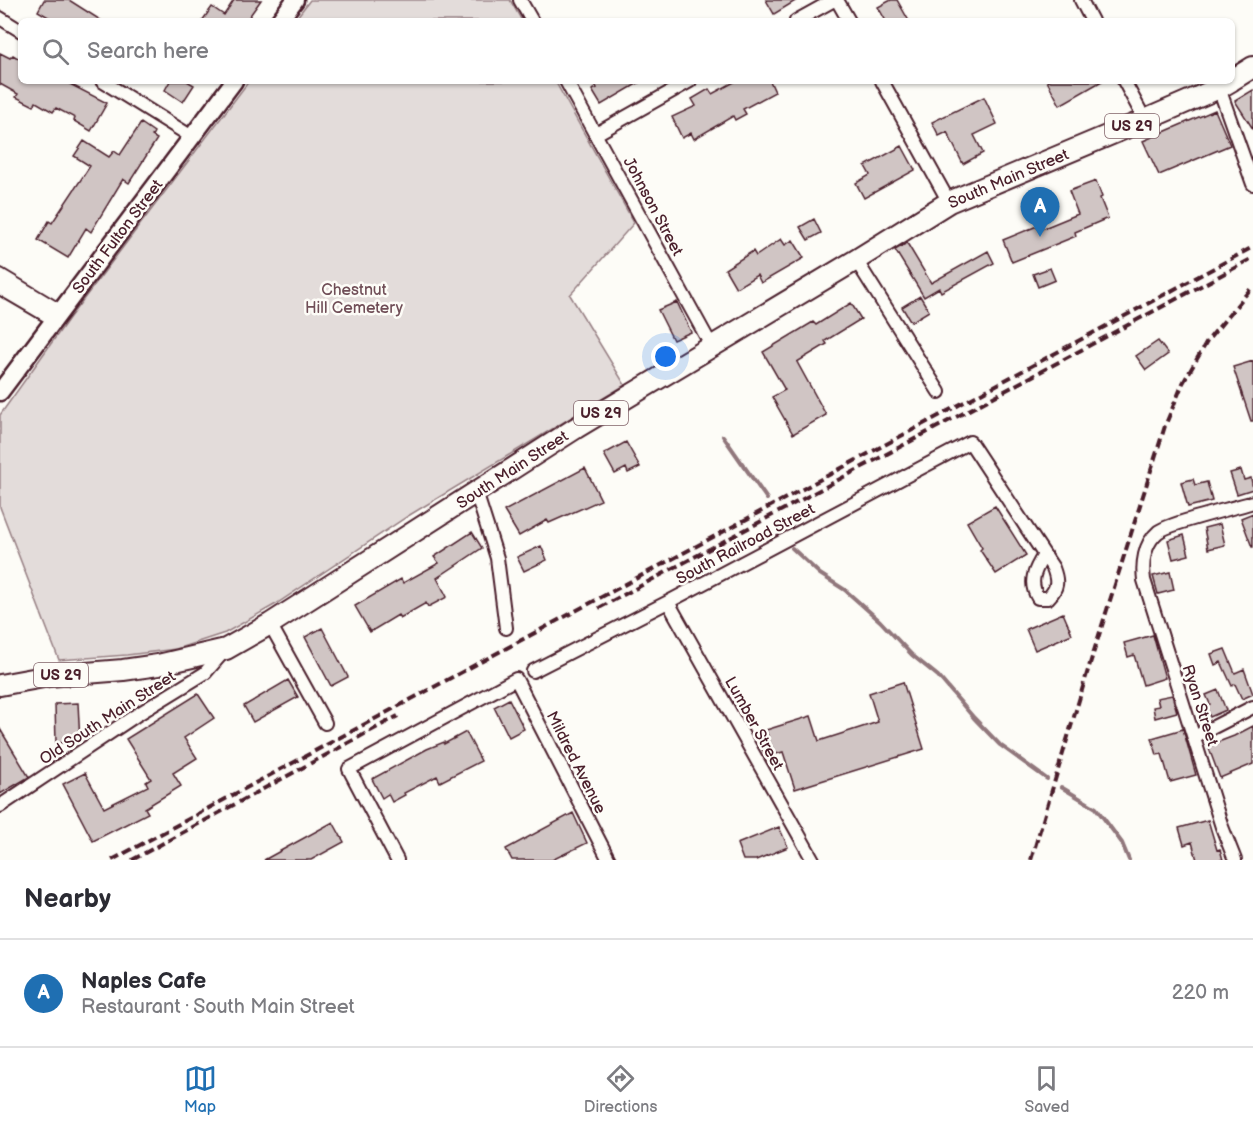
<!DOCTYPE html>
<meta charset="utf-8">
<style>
:root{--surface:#fff;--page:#f7f7f7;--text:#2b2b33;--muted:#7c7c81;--line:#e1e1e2;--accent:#1f6fb2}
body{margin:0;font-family:"Balsamiq Sans",sans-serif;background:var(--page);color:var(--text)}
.you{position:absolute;left:666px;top:357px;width:21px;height:21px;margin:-15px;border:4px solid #fff;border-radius:50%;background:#1a73e8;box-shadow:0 0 0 9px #1a73e833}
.badge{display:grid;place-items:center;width:39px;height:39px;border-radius:50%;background:var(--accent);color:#fff;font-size:20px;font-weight:700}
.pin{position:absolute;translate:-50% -50px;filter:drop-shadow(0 2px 3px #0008)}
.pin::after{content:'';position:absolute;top:32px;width:21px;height:18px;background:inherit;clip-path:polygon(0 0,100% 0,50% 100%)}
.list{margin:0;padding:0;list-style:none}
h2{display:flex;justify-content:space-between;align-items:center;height:78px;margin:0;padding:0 24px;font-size:26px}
h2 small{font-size:20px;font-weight:400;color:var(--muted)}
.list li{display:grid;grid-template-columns:39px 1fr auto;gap:18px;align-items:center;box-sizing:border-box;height:108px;padding:0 24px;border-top:2px solid var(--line)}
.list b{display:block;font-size:22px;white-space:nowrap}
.list p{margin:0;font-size:20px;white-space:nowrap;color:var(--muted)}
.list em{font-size:20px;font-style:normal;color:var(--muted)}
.icon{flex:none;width:33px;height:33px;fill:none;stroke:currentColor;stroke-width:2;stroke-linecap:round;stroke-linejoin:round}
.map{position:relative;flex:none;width:1253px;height:860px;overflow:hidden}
.search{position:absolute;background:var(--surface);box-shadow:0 2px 4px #0004;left:18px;right:18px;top:18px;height:66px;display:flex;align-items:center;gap:15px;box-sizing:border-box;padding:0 21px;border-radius:9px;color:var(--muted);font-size:22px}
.sheet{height:186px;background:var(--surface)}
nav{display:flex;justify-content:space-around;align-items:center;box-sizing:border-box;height:84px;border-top:2px solid var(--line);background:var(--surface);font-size:16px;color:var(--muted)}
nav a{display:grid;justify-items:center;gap:3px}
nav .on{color:var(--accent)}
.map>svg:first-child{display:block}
.green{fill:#e3dcda;stroke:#967e82;stroke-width:1.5}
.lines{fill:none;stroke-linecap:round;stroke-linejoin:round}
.stream{stroke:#91777b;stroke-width:4}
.building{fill:#d0c5c4;stroke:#4a1f2b;stroke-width:1.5}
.street-casing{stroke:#4a1f2b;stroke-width:16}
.secondary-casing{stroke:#4a1f2b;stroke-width:21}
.primary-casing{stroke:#4a1f2b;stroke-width:24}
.street{stroke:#fdfcf7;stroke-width:12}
.secondary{stroke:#fdfcf7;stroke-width:16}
.primary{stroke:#fdfcf7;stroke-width:20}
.rail{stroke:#4a1f2b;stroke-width:4;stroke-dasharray:9 4.5;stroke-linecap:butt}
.labels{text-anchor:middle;stroke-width:5;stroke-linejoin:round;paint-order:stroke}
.shield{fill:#fdfcf7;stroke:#806168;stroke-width:1.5}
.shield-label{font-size:15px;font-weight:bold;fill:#4a1f2b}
.street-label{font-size:16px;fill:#4a1f2b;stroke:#fdfcf7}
.park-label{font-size:16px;fill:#704e57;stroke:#fdfcf7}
</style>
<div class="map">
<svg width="1253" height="860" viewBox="0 0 1253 860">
<rect width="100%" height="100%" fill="#fdfcf7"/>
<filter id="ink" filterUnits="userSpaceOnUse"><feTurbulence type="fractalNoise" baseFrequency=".0167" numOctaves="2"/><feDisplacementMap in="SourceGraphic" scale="12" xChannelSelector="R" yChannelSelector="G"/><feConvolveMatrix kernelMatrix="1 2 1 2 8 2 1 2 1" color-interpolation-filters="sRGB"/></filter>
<g filter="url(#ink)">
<path class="green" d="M310,0H510L522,21H294Z
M249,81H555L634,223L570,295L625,385L408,516L276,604L225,633L176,649L127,655L59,660L0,507V415L70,317Z"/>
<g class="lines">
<path class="stream" d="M723,436L767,499
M780,525L781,534
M792,548L820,574L845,590L880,621L912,655L938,676L974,718L1000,745L1047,779
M1061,787L1096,808L1122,843L1129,860"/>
</g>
<path class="building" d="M44,0H69L102,21H55L38,11Z
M234,0H261L246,21H202L212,7L224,15Z
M766,0H797L774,14Z
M891,0H897L909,21H886L878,7Z
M0,53L10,58L13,55L21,60V81H64L107,103L91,131L74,121L75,118L56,108L53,112L36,102L34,106L16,97L18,94L0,84Z
M170,81H187L194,85L183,102L165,90Z
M593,81H642L601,105L592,90L597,88Z
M736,81H770L775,92L743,109L746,114L735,120L733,116L694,139L691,133L682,138L672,117L696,106L692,99L709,89L712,94Z
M1047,81H1102L1060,105Z
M1253,90V129L1235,101Z
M984,97L997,124L974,135L983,153L963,164L947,132L939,136L932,122Z
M1215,110L1230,145L1159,175L1143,141Z
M141,123L154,132L152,136L157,139L129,183L123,179L91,232L86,228L68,258L38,240L49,221L52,223L90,166L74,156L84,141L109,157L114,151L120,155Z
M902,146L915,170L864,198L856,183L870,175L865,166Z
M1096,181L1102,197L1100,198L1108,218L1075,232L1076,236L1012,262L1003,240L1037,226L1039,230L1078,214L1069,191Z
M814,219L821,233L808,240L800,227Z
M781,239L785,245L793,240L804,258L761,283L757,275L736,288L725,269L753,251L756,256Z
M907,243L931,283L988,251L994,263L941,292L939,288L924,297L895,250Z
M1050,268L1055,280L1038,287L1033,274Z
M920,296L929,311L911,322L902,307Z
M677,302L691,332L673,340L658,310Z
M851,303L861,319L825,341L827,344L797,362L826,415L793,434L772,397L785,390L763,352L813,322L816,325Z
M1158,341L1168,354L1146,370L1136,356Z
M1253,361V421H1251L1233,367Z
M626,442L640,467L628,473L626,468L615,474L604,454Z
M585,468L601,500L549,523L547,520L519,536L504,511Z
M1241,470L1244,480L1251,478L1253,489L1237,494L1230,473Z
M1193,479L1195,485L1207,482L1212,501L1188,507L1181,482Z
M995,506L1026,555L996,574L980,550L982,548L967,522Z
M1253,513V547H1252L1241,518Z
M1220,524L1225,545L1208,549L1204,528Z
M472,532L482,548L437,578L447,597L428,607L426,603L400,618L398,615L370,632L355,606L401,579L403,583L439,563L434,557Z
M1184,535L1189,555L1173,559L1168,540Z
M541,546L547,560L524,571L517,557Z
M1170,572L1174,590L1158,594L1153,576Z
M1063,613L1072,634L1035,650L1026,629Z
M322,628L348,677L331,686L305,637Z
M1153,635L1165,678L1143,685L1134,655L1128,657L1124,643Z
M1225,649L1235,673L1244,669L1253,694L1242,699L1235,684L1232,686L1221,662L1215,665L1211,654Z
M288,680L298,697L253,722L244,706Z
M903,682L924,749L795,789L783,752L765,757L761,746L770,743L766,730L811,716L819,741L878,722L869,693Z
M1218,690L1226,710L1210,717L1205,706L1210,704L1206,695Z
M198,694L214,718L184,738L197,758L173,773L181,786L145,808L148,813L93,841L63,784L85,773L104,808L148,786L146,782L151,779L126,739Z
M1172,695L1177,712L1155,718L1153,707L1159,706L1157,698Z
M509,699L524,729L509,737L494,707Z
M78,703L80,742L56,743L55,704Z
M1253,726V764L1220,778L1208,746L1234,736Z
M0,729L29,777L0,794Z
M1183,729L1196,775L1170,782L1162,754L1157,755L1152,738Z
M466,732L481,761L440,782L437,776L404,793L405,795L392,802L388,794L382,798L372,779L427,749L444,742V744Z
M573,813L587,843L552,860H512L506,849Z
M1208,820L1217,850L1220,849L1223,860H1197L1192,842L1184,845L1179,828Z
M333,822L344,842L311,860H264Z
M779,827L788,847L756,860H743L737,844Z"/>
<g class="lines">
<g class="street-casing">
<path id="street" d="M520,0L532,21
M837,0L849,21
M1081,0L1092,21
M0,18L21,31
M796,21L834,0
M102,81L192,137
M566,81L712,347
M882,81L949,202
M1124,81L1145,120
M1219,88L1253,184
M596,134L690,81
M856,260L939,392
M0,275L60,311
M0,288L53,319
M476,492L497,558L506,628
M668,602L813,860
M270,624L325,723
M533,671L668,602L970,442L1053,568C1058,581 1058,588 1048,598H1038C1028,582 1035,569 1044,555
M1194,737L1253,707
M0,806L135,716L205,673L225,650
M397,860L349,769L516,679L609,860
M1235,860L1222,827L1144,580C1142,564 1144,544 1158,532C1169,523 1235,508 1253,502"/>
</g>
<g class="secondary-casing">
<path id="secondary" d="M279,21L295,0
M0,392L234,81"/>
</g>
<g class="primary-casing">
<path id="primary" d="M1232,80L1253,67
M0,685L49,676L123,670L158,665L226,649L270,624L576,428L856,260L949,202L1145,120L1219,88L1231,81"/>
</g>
<use href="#street" class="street"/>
<use href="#secondary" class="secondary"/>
<use href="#primary" class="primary"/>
<path class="rail" d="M599,608L1253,258
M112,860L1253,247
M132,860L398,716
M1031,860L1088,670L1165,426L1183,383L1208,340L1253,286"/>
</g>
</g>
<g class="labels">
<g class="shield">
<rect x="1105" y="114" width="54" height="24" rx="4.5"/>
<rect x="574" y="401" width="54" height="24" rx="4.5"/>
<rect x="34" y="663" width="54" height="24" rx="4.5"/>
</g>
<g class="shield-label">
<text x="1132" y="131">US 29</text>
<text x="601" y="418">US 29</text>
<text x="61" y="680">US 29</text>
</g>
<g class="street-label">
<text transform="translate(1008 178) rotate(-23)" y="6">South Main Street</text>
<text transform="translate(654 206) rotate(62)" y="6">Johnson Street</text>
<text transform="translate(117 236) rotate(-53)" y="6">South Fulton Street</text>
<text transform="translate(512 469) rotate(-33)" y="6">South Main Street</text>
<text transform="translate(745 543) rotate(-28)" y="6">South Railroad Street</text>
<text transform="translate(1201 705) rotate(72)" y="6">Ryan Street</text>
<text transform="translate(107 717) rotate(-33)" y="6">Old South Main Street</text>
<text transform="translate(755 723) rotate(61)" y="6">Lumber Street</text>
<text transform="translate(577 762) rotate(63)" y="6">Mildred Avenue</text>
</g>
<g class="park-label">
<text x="354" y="295">Chestnut<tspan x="354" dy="18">Hill Cemetery</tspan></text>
</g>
</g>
</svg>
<div class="you"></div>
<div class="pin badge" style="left:1040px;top:237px">A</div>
<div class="search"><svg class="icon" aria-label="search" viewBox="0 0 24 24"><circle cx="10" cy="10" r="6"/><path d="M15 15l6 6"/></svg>Search here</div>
</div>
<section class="sheet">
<h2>Nearby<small></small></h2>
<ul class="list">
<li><span class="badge">A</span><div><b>Naples Cafe</b><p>Restaurant · South Main Street</p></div><em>220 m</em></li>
</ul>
</section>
<nav>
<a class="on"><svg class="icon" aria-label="map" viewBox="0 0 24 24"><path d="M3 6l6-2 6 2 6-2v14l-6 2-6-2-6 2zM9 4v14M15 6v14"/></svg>Map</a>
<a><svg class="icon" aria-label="directions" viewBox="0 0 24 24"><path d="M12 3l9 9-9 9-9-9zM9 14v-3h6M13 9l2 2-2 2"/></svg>Directions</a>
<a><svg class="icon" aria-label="saved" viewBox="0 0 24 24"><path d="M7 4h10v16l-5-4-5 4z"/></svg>Saved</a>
</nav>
